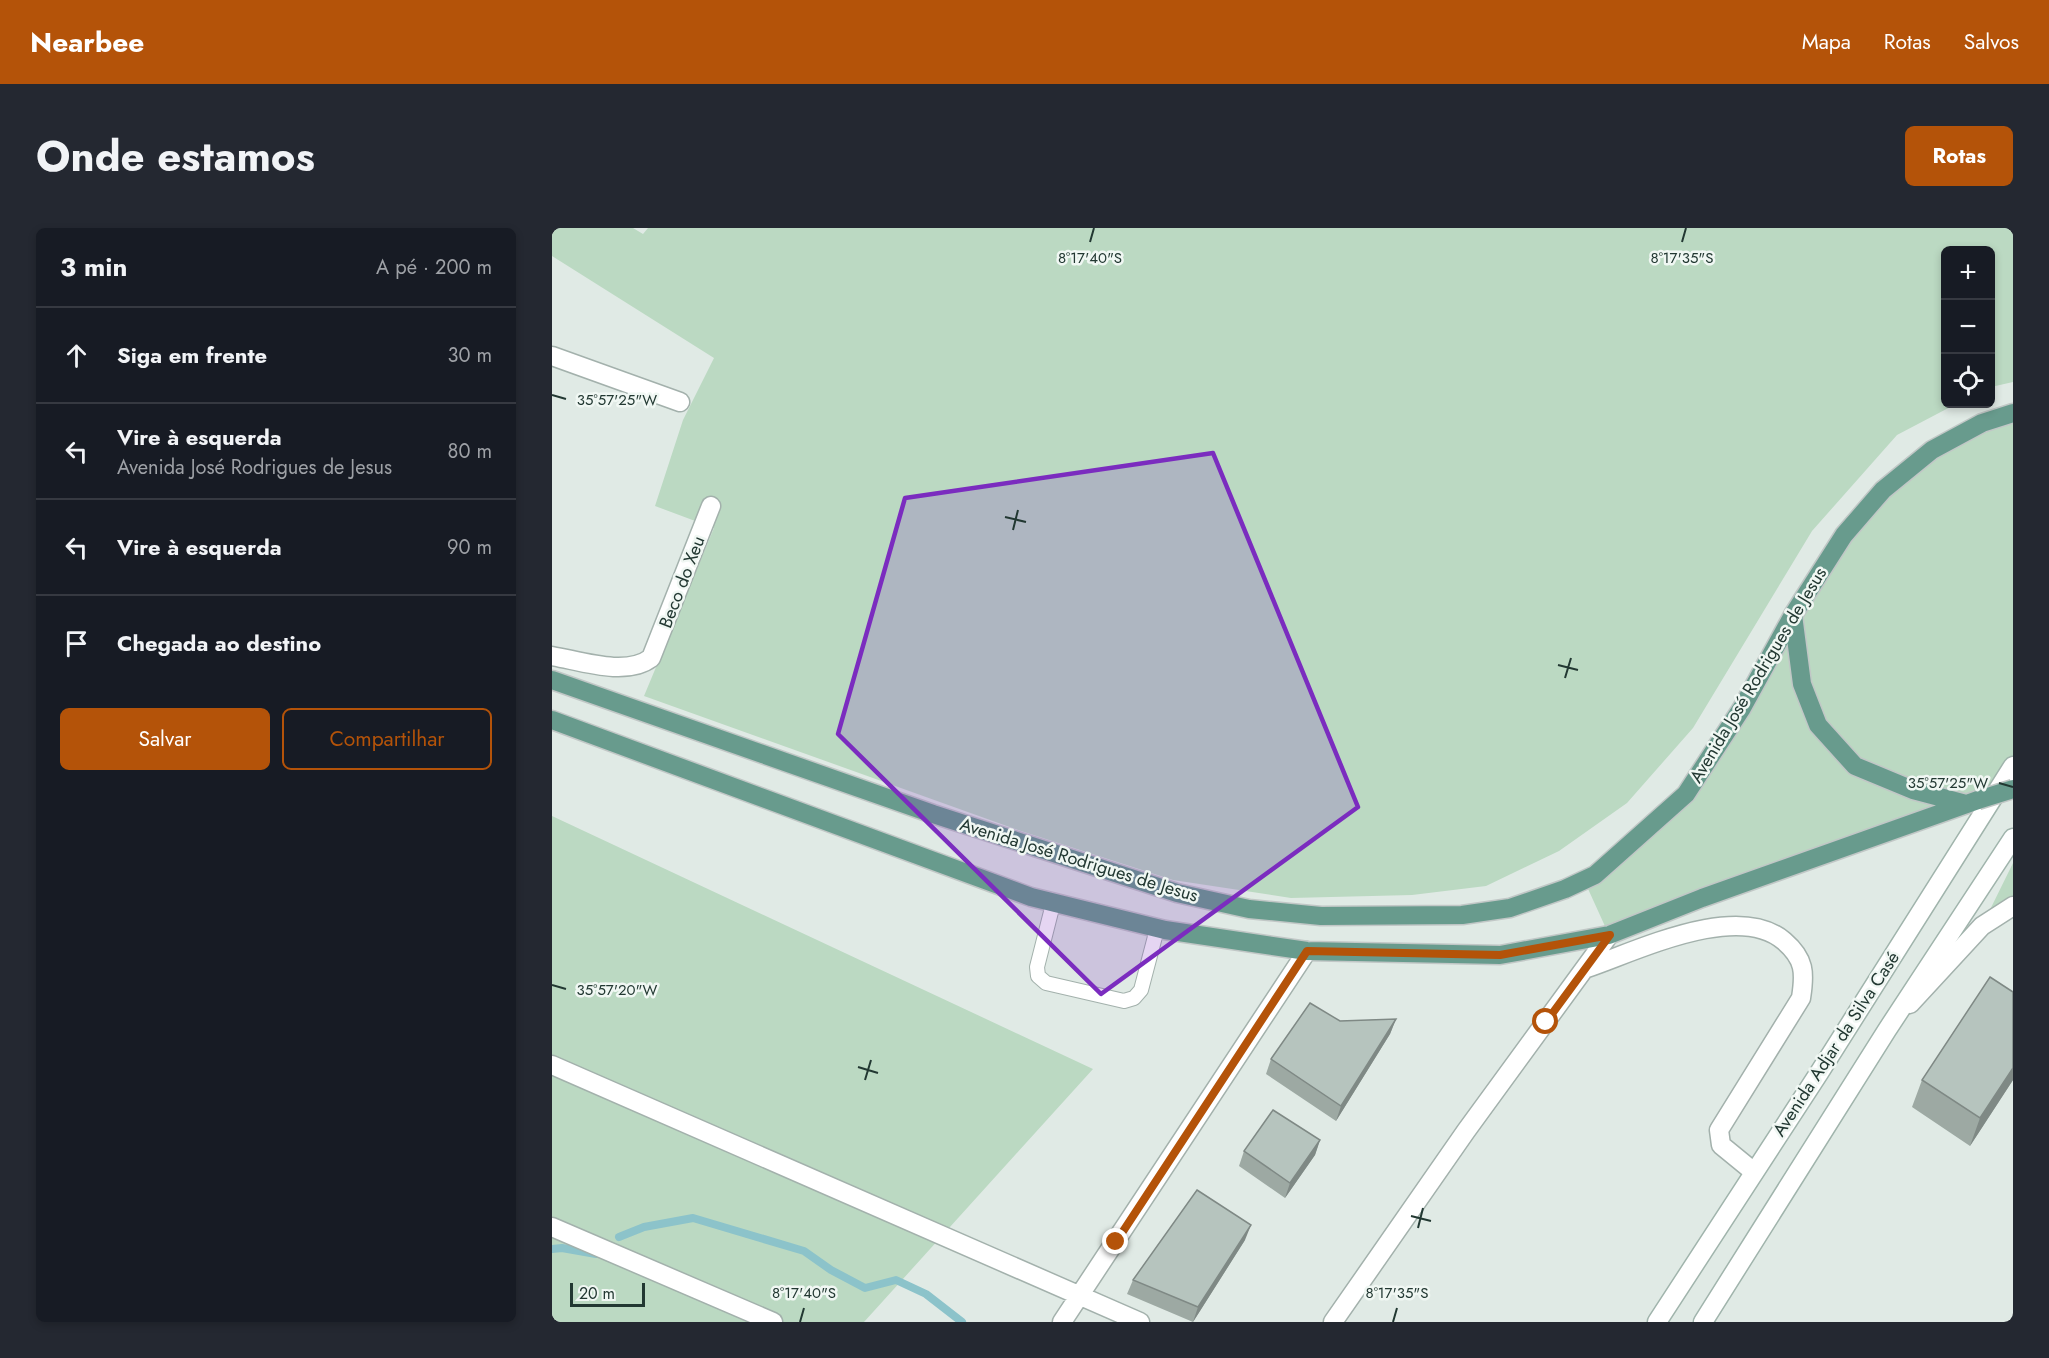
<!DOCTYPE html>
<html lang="pt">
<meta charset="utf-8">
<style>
:root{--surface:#171b24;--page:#242831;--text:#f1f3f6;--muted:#9ea1a6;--line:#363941;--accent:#b45309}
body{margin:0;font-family:Jost,sans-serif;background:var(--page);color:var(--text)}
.controls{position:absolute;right:18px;top:18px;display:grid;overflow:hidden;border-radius:9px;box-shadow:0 3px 9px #0003}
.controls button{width:54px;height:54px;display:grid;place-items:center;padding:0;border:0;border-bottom:2px solid var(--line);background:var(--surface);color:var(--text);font:30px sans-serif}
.scale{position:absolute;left:18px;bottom:15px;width:75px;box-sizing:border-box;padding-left:6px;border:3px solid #223832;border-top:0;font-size:16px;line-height:21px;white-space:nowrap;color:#223832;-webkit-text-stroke:4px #f0f7f3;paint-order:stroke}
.stop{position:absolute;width:18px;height:18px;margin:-14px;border:4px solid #b45309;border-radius:50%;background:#fff}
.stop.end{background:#b45309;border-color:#fff;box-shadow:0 2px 6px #0008}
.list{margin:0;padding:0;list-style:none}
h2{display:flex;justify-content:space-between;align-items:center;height:78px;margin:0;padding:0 24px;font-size:26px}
h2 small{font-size:20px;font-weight:400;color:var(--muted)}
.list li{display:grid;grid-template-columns:39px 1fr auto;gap:18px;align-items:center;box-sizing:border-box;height:96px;padding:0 24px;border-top:2px solid var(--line)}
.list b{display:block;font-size:22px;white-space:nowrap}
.list p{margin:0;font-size:20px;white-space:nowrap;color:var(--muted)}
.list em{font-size:20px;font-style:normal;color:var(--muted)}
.actions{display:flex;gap:12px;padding:18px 24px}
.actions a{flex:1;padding:14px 0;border:2px solid var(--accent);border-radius:9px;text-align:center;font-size:21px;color:var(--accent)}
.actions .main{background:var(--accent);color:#fff}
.icon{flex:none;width:33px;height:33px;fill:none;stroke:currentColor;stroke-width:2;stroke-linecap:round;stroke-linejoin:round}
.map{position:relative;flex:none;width:1461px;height:1094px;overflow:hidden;border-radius:9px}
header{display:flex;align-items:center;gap:36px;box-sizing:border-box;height:84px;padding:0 30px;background:var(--accent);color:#fff}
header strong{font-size:28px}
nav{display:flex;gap:33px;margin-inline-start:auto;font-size:21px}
.intro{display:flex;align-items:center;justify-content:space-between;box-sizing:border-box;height:144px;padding:0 36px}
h1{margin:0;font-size:42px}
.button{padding:15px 27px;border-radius:9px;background:var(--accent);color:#fff;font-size:21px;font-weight:700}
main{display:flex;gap:36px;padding:0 36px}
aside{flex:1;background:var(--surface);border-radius:9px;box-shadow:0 3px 9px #0003}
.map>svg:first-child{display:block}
.green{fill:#bbd9c2}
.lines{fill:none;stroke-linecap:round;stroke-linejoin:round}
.stream{stroke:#8cc3ca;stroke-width:8}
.service-casing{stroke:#a3b1ac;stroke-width:16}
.minor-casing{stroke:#a3b1ac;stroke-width:21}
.tertiary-casing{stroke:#a3b1ac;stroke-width:21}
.secondary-casing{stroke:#a0b4ac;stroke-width:21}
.primary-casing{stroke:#c1c7c6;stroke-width:21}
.service{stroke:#fff;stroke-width:14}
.minor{stroke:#fff;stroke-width:18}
.tertiary{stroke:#fff;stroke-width:18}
.secondary{stroke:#fff;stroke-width:18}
.primary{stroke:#689b8d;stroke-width:18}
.primary-bridge-casing{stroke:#c1c7c6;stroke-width:21;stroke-linecap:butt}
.primary-bridge{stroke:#689b8d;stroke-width:18}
.wall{fill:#9da9a3}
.shaded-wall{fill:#7f8985}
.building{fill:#b6c4be;stroke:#7f8985;stroke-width:1.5}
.route{stroke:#b45309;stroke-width:8}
.marked{fill:#7b2cbf;fill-opacity:0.2;stroke:#7b2cbf;stroke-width:4.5;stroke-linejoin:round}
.ticks{fill:none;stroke:#223832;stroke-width:2}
.labels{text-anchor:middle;stroke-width:5;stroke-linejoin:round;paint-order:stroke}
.street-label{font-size:18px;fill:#223832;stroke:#f0f7f3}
.ticks-label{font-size:15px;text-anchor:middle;fill:#223832;stroke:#f0f7f3;stroke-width:5;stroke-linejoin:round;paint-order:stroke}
</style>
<header>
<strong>Nearbee</strong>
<nav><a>Mapa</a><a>Rotas</a><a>Salvos</a></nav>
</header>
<div class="intro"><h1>Onde estamos</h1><a class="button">Rotas</a></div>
<main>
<aside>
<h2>3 min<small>A pé · 200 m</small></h2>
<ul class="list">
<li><svg class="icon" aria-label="ahead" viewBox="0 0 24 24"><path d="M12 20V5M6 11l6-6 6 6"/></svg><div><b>Siga em frente</b></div><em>30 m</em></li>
<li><svg class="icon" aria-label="left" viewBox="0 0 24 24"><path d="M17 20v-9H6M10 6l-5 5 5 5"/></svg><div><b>Vire à esquerda</b><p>Avenida José Rodrigues de Jesus</p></div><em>80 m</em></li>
<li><svg class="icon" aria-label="left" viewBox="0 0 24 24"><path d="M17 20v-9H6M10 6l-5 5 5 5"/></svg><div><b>Vire à esquerda</b></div><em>90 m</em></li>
<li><svg class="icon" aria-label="arrive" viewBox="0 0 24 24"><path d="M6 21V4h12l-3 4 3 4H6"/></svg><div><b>Chegada ao destino</b></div></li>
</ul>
<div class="actions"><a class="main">Salvar</a><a>Compartilhar</a></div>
</aside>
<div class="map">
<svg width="1461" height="1094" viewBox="0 0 1461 1094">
<rect width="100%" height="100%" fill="#e0eae5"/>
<path class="green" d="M0,0H81L91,6L96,0H1461V154L1439,159L1438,22H1394V176H1404L1345,207L1260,303L1141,500L1075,575L1007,623L934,658L860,667L739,670L621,652L469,603L92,468L162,300L103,278L131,192L162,130L0,28Z
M1461,185V533L1426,572L1057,707L1032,652L1134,566L1292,307L1380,222Z
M0,588L541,841L312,1094H0Z
M1461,635V678L1430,698Z"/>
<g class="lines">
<path class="stream" d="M67,1009L92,999L141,990L252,1023L279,1042L313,1060L344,1052L374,1066L410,1094
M0,1021L10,1020L44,1026"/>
<g class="service-casing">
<path id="service" d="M501,676L485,739L486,748L494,755L572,773L582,770L589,762L605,701"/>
</g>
<g class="minor-casing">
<path id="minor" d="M0,128L128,174
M0,428C29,433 74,449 99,430L159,278
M1035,740C1085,723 1186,673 1232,713C1253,731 1253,745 1249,770L1167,902L1169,917L1202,944
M0,837L588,1094
M0,999L221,1094
M510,1094L755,723
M781,1094L914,903L1057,707"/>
</g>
<g class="tertiary-casing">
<path id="tertiary" d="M1358,776L1430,698L1461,678"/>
</g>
<g class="secondary-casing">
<path id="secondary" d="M1105,1094L1267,845L1461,538
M1151,1094L1335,802L1461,610"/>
</g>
<g class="primary-casing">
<path id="primary" d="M1241,387L1250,456L1266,497L1303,538L1361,562L1414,576
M0,452L381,586L625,665L697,681L769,688L910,687L958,680L1013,661L1043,647L1134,566L1190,480L1241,387L1292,307L1331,262L1380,222L1430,195L1461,185
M0,492L479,669L613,702L755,723L948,727L1057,707L1150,670L1426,572"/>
</g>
<use href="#service" class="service"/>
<use href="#minor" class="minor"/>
<use href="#tertiary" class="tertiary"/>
<use href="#secondary" class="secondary"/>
<use href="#primary" class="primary"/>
<g class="primary-bridge-casing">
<path id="primary-bridge" d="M1426,572L1461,561"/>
</g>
<use href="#primary-bridge" class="primary-bridge"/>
</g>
<path class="wall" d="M1461,764V852L1418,918L1360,879L1370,852Z
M844,791L838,806L784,893L714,846L719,831L788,793Z
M768,912L763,927L733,970L687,938L692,923Z
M693,1012L641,1094L575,1066L581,1052Z"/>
<path class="shaded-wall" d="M844,791L838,806L784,893L789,878Z
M1461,840V852L1418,918L1428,890Z
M768,912L763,927L733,970L738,955Z
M699,997L693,1012L641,1094L646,1079Z"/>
<path class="building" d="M1438,749L1461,764V840L1428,890L1370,852Z
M758,775L788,793L844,791L789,878L719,831Z
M721,882L768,912L738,955L692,923Z
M645,962L699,997L646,1079L581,1052Z"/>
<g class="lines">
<path class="route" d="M564,1014L755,723L948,727L1058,707L994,794"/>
</g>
<path class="marked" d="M661,225L806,579L549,766L286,506L353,270Z"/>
<path class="ticks" d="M538,14L542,0M1130,14L1134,0M0,167L14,171M453,289L474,294M461,302L466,282M1006,437L1026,442M1013,450L1019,430M1447,555L1461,559M0,757L14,761M306,839L326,845M313,852L319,832M859,988L879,993M866,1000L871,980M248,1094L252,1080M841,1094L845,1080"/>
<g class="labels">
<g class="street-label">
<text transform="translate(130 354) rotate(-69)" y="6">Beco do Xeu</text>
<text transform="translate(1206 447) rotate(-59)" y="6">Avenida José Rodrigues de Jesus</text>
<text transform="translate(527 632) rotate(17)" y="6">Avenida José Rodrigues de Jesus</text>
<text transform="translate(1284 816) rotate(-57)" y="6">Avenida Adjar da Silva Casé</text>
</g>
</g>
<g class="ticks-label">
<text x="538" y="35">8°17'40"S</text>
<text x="1130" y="35">8°17'35"S</text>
<text x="65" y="177">35°57'25"W</text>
<text x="1396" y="560">35°57'25"W</text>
<text x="65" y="767">35°57'20"W</text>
<text x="252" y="1070">8°17'40"S</text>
<text x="845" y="1070">8°17'35"S</text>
</g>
</svg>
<div class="controls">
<button>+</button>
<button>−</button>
<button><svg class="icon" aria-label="locate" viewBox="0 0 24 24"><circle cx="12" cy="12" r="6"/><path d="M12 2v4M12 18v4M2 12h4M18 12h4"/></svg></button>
</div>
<div class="scale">20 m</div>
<div class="stop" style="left:994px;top:794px"></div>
<div class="stop end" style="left:564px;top:1014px"></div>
</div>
</main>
